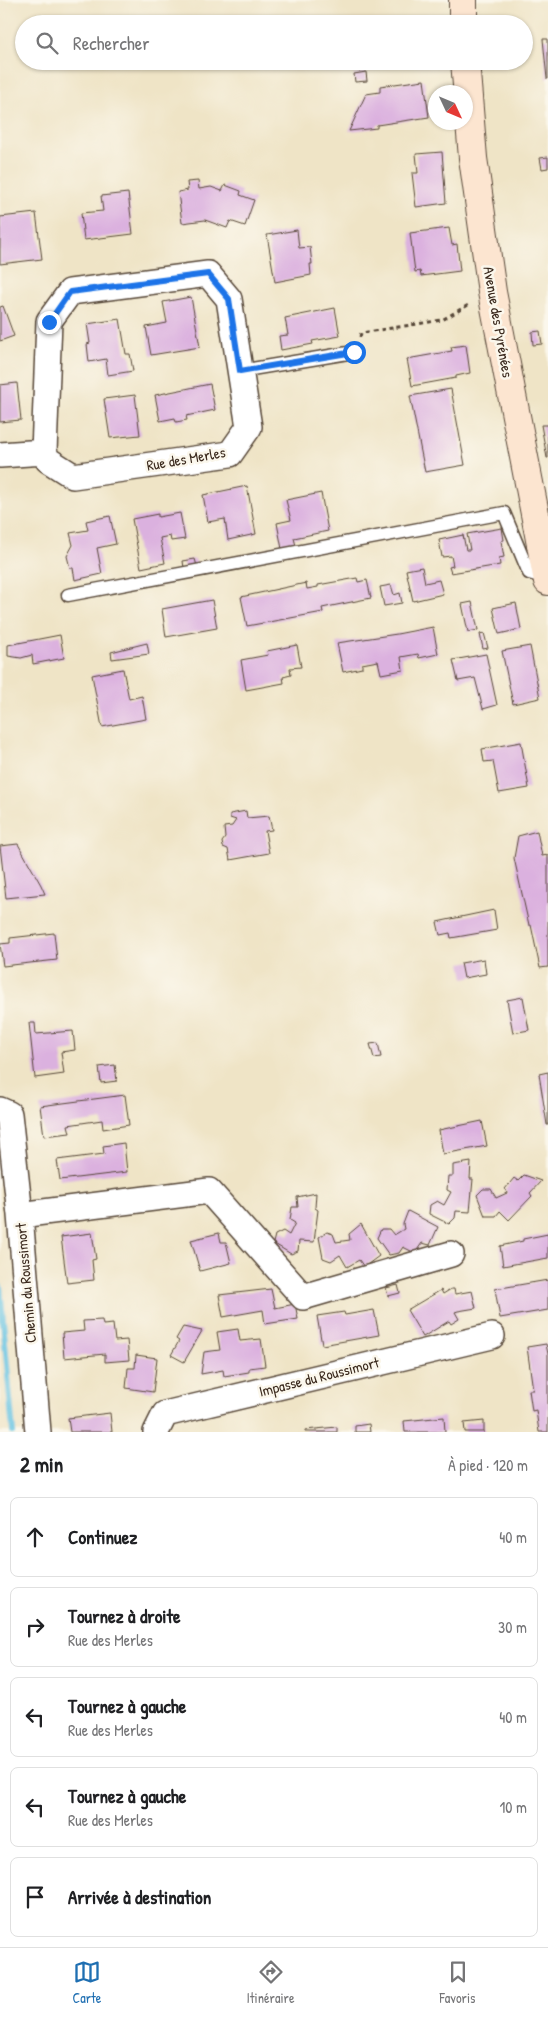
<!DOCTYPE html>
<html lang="fr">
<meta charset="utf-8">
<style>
:root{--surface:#fff;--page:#f2f2f2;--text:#202124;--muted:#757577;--line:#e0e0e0;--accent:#1f6fb2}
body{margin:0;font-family:"Patrick Hand",sans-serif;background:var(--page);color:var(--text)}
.compass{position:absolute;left:428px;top:85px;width:45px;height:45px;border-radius:50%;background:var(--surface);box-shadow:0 1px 4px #0004;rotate:134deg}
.stop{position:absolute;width:15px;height:15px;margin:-11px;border:4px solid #1a73e8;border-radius:50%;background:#fff}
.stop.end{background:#1a73e8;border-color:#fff;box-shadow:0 1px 5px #0008}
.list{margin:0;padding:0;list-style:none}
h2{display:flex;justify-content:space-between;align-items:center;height:65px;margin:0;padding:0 20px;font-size:21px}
h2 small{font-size:16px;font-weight:400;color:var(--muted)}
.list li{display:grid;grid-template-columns:32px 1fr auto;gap:15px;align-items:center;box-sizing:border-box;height:80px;margin:0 10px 10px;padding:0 10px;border:1px solid var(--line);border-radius:8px}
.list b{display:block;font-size:19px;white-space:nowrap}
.list p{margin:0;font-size:16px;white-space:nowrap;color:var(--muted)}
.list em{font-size:16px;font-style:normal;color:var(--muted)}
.icon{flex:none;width:28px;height:28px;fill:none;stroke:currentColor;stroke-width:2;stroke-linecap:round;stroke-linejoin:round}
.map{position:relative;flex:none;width:548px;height:1432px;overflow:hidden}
.search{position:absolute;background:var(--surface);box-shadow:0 1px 4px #0004;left:15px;right:15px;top:15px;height:55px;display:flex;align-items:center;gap:12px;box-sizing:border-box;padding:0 18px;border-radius:28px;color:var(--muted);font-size:19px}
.sheet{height:515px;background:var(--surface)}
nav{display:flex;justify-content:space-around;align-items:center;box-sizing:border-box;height:70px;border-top:1px solid var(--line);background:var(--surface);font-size:14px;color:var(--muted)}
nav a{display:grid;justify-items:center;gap:2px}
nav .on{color:var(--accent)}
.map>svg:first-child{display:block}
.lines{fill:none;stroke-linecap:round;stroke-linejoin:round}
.stream{stroke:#64c2e2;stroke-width:6}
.building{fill:#dbb1df}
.service-casing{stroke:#564637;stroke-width:15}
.minor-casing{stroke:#564637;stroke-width:28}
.secondary-casing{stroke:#564637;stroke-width:30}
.path{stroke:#564637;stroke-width:3;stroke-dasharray:4 4;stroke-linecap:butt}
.service{stroke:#fff;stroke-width:12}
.minor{stroke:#fff;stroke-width:25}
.secondary{stroke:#fce5d0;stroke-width:28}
.route{stroke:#1a73e8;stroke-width:6}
.labels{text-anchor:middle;stroke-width:5;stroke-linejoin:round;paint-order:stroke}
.street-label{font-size:15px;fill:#3b2a1e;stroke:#fbf7ec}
</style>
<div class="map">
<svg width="548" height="1432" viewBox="0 0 548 1432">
<rect width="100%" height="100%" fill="#fbf7ec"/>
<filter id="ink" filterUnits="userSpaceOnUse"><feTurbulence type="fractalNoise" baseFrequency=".02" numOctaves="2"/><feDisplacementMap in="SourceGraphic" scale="10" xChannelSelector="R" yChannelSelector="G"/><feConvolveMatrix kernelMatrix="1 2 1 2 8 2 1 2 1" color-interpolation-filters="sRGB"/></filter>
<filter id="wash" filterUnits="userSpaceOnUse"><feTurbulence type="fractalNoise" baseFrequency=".0096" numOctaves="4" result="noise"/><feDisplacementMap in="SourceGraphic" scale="20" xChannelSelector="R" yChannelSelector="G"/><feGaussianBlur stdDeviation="1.12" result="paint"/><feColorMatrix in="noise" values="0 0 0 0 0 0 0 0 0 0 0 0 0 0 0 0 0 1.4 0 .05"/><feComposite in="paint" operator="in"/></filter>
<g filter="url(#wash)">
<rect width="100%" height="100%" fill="#efe4c6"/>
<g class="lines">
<path class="stream" d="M0,1286L13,1432"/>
</g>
<g id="blocks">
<path class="building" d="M543,39H548V79H547Z
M366,72L367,81L355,82L354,74Z
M424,80L429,117L377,125V128L349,131L366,94L380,92V86Z
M442,152L446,203L416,207L412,173H418L416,154Z
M548,157V168L542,169L540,158Z
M198,181L199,189L211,187L222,191L225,185L241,191L240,195L254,200L245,226L230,221L227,228L205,220L182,223L178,192L188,190L187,182Z
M128,193L133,234L84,240L81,213L103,211L101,196Z
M36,213L42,259L0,264V217Z
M449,228L452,245L457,244L460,271L421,276L420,271L415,272L410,233Z
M297,230L299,248L310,247L312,264H310L311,275L275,282L267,235Z
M191,297L200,347L151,355L146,327L167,323L163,302Z
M3,306L14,336L0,341V307Z
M335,308L340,336L312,341L313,344L281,350L279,336L288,335L285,318Z
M120,319L126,354H130L133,371L108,375L106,359L89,362L87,344L90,343L87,324Z
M540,331L542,344L533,345L532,332Z
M466,345L470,373L456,376V378L412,386L407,359L452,351L451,347Z
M17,383L21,420L0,422V385Z
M210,384L215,410L186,416L187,420L176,422L175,418L160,421L155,395Z
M451,389L465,465L425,472L410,396Z
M135,395L140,435L110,438L104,399Z
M541,425H548V458H547Z
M247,486L256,534L228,540L225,519L208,522L203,495Z
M321,493L328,531L294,538L296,546L282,549L277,523L291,520L286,500Z
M180,513L185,539L171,541L170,536L160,538L165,563L141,568L132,519L158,514V517Z
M110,516L116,544L97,548L102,574L75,580L73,568H70L67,556L73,545L70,533L88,530L86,521Z
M502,528L504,540L501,541L504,557L499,558L500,565L451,573L449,567L453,566L451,556L442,557L439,540L463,535L466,550H470L467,534Z
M195,559L197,566L184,568L183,561Z
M422,567L425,583L439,580L443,594L413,601L406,570Z
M357,578L358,582L367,580L371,598L322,608L323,612L247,626L241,597L306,583L307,589L318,587V585Z
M391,585L394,595L400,593L402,603L384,606L380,587Z
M212,600L217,628L166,637L162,609Z
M472,602L478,630L468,632L462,604Z
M516,603L521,629L499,634L493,608Z
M433,627L438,654L419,658L418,654L401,657L403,670L381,674L378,661L362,664V668L343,672L337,643L397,634Z
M484,633L488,648L483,649L480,634Z
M60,635L64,658L33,664L32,655L21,658L8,656V645Z
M147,643L149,654L112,659L111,652Z
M297,645L301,667L290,668L291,675L283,677L284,683L246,690L241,660L268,655L267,651Z
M530,646L540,698L513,704L502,651Z
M486,654L497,705L483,709L475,678L458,681L453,660Z
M123,669L129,699L142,696L146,719L102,727L92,675Z
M521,742L529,788L499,793L493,761L484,762L482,749Z
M246,811L247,818L269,816L272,830L265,831L269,853L230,860L228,849L223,847L222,842L225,838L224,827L232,826L236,820L230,818V814Z
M537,831L542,856L548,855V967L540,968L531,925H529L514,858L518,836Z
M18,844L41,885L45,894L6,898L0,846Z
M494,910L497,930L451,938L450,933L440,935L437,922Z
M54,933L57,960L3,966L0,944L10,943V938Z
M484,959L486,974L464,978L461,963Z
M523,997L529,1030L513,1033L507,1000Z
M29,1023H35L36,1034L73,1031L75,1050L61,1052L64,1074L35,1078Z
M378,1043L381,1057L374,1058L370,1044Z
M115,1065L117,1081L101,1083L99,1067Z
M548,1072V1125H547L539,1074Z
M125,1095L129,1125L103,1129L102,1120L68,1125L70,1133L44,1136L40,1106Z
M482,1121L487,1146L443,1154L439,1130Z
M124,1143L127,1172L60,1180L57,1160L104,1154L103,1146Z
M471,1162L470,1179H473L470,1212L456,1211L455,1218L449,1224L429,1214L430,1205L437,1201L444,1205L451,1192L447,1190L448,1176H453V1165Z
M524,1175L541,1181L530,1193L532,1196L509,1220L500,1211L496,1216H485L477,1195L483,1189H491L496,1198L507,1193L505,1189L514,1178L518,1181Z
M316,1193L315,1208L318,1210L314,1242L299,1241L298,1251L291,1254L273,1243L275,1235L283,1231L289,1235L295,1223L290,1220L292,1207H298L297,1197Z
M408,1211L438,1227L430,1245L422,1243L415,1253L403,1247L399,1253L389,1255L377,1238L381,1229H389L394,1235L404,1229L403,1224Z
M361,1224L379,1256L364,1267L359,1260L347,1267L340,1255L331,1261L323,1258L319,1237L327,1232L333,1234L336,1242L350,1240L349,1234Z
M92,1233L96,1259L92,1260L94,1280L67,1283L61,1237Z
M219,1233L221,1242H226L231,1263L200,1271L191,1240Z
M548,1234V1258L503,1266L500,1246L523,1241V1239Z
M548,1280V1310L500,1318L495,1289Z
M398,1285L400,1293L388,1296L386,1288Z
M271,1289L275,1308L295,1304L298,1319L265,1324L263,1310L223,1317L219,1295Z
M451,1289H454L455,1294L472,1291L476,1308L458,1311L455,1312L459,1319L451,1324L449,1321L423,1337L407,1310L441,1290L443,1294Z
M374,1310L379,1335L322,1345L317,1316L344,1312L345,1315Z
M102,1320L103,1325L113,1324L115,1341L127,1340L129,1360L105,1362V1354L64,1358L62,1333L84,1331L83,1321Z
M183,1327L202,1331L184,1362L171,1355L179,1341L176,1339Z
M238,1329L240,1341L261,1339L265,1366L249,1368V1372L224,1376L223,1370L201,1374L204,1352L220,1350L217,1332Z
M546,1344L548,1354V1432H539L536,1410L532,1411L529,1390H533L527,1347Z
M136,1355L157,1358L153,1392L126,1388L128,1368H135Z
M110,1413L112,1432H70L68,1418Z
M444,1417L445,1432H405L404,1421Z
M484,1421V1432H465L464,1423Z
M369,1424L370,1432H355V1426Z
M337,1427V1432H305V1430Z"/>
</g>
</g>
<g filter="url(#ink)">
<use href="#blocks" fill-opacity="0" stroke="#564637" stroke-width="1"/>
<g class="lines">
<g class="service-casing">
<path id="service" d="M240,371L354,352
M68,595L504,513L529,573L547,578"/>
</g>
<g class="minor-casing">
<path id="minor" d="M208,274L229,299L249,427L230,454L73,476L48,460L44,452L49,321L70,292Z
M0,455L44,452
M0,1110L9,1114L20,1215L38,1432
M20,1215L209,1191L303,1297L451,1254
M156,1432L165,1414L492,1336"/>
</g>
<g class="secondary-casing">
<path id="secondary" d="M463,0V24
M465,61L473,158L492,292L548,581"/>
</g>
<path class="path" d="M360,337L361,333L442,320L470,304"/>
<use href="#service" class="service"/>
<use href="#minor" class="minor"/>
<use href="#secondary" class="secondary"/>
</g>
</g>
<g class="lines" filter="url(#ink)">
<path class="route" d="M49,322L70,292L208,274L229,299L240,371L354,352"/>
</g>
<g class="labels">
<g class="street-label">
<text transform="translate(498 322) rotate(80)" y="5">Avenue des Pyrénées</text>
<text transform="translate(186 459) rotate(-10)" y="5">Rue des Merles</text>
<text transform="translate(26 1283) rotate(-95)" y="5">Chemin du Roussimort</text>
<text transform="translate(319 1377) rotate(-14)" y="5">Impasse du Roussimort</text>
</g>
</g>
</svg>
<svg class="compass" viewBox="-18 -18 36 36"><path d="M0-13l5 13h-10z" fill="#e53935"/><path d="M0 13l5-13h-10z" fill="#757577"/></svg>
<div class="stop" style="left:354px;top:352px"></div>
<div class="stop end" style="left:49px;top:322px"></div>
<div class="search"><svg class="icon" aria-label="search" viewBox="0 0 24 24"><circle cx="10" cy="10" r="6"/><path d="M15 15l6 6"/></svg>Rechercher</div>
</div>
<section class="sheet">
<h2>2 min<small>À pied · 120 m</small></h2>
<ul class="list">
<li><svg class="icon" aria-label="ahead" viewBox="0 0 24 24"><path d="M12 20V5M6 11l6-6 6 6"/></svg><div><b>Continuez</b></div><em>40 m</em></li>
<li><svg class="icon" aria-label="right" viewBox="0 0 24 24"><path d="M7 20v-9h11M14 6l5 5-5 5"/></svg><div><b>Tournez à droite</b><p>Rue des Merles</p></div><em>30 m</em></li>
<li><svg class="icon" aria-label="left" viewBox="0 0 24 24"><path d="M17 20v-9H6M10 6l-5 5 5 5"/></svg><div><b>Tournez à gauche</b><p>Rue des Merles</p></div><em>40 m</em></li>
<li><svg class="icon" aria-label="left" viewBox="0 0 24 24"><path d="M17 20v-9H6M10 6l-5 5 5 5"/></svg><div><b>Tournez à gauche</b><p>Rue des Merles</p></div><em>10 m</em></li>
<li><svg class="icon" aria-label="arrive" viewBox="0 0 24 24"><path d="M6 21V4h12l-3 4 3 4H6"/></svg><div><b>Arrivée à destination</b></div></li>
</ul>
</section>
<nav>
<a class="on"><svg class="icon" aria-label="map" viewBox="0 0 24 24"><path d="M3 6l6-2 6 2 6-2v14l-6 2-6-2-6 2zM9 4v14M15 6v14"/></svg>Carte</a>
<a><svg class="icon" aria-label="directions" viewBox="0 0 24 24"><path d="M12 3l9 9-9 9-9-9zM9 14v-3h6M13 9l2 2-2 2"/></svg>Itinéraire</a>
<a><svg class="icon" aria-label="saved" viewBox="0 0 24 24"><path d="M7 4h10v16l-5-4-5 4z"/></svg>Favoris</a>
</nav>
